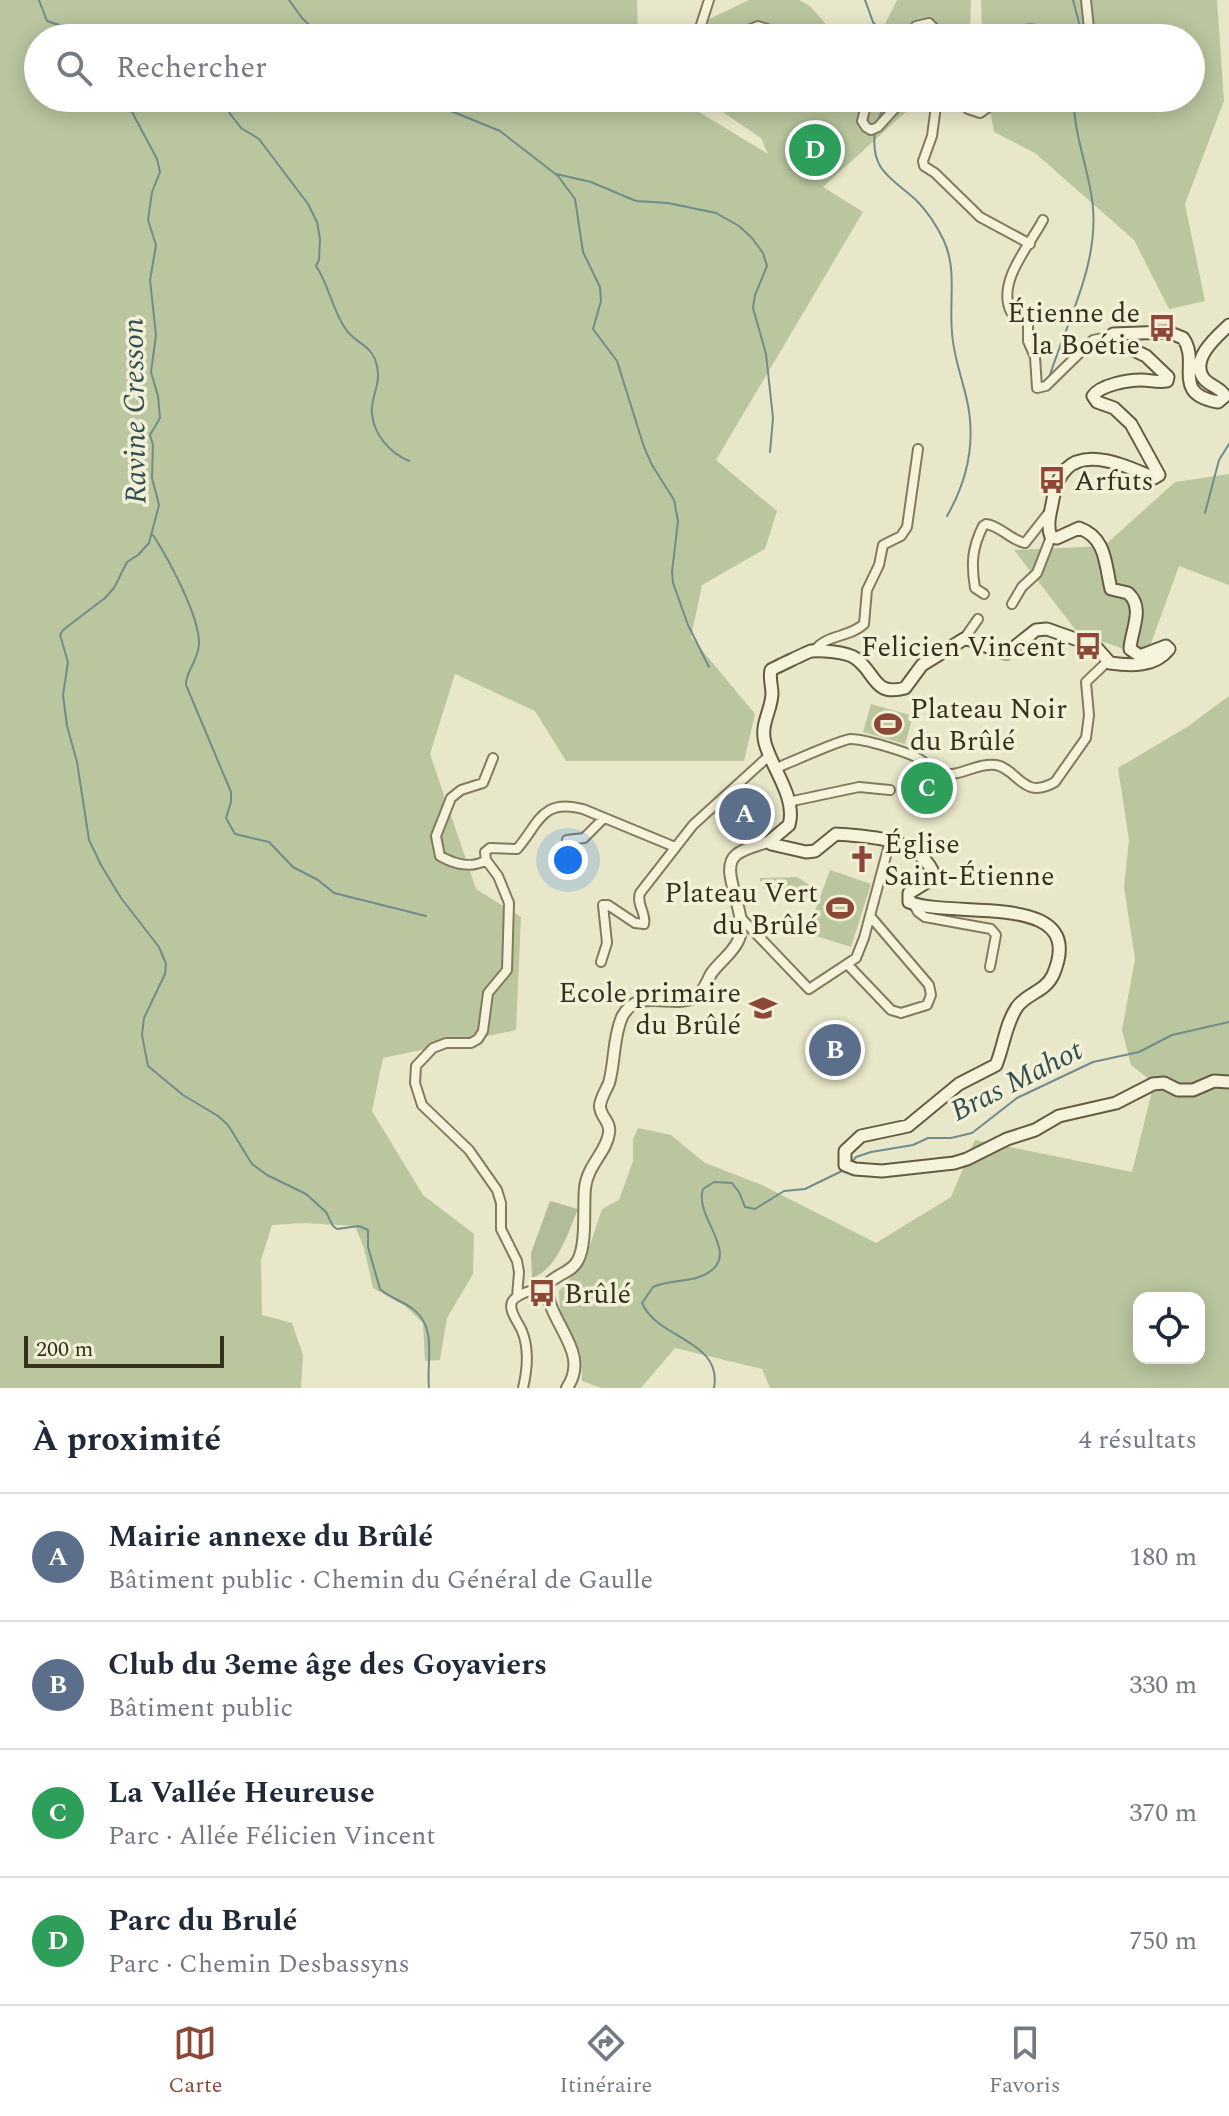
<!DOCTYPE html>
<html lang="fr">
<meta charset="utf-8">
<style>
:root{--surface:#fff;--page:#f2f2f3;--text:#1f2937;--muted:#747a83;--line:#e0e1e3;--accent:#8c4837}
body{margin:0;font-family:Spectral,serif;background:var(--page);color:var(--text)}
.controls{position:absolute;right:24px;bottom:24px;display:grid;overflow:hidden;border-radius:16px;box-shadow:0 4px 20px #0003}
.controls button{width:72px;height:72px;display:grid;place-items:center;padding:0;border:0;border-bottom:2px solid var(--line);background:var(--surface);color:var(--text);font:40px sans-serif}
.scale{position:absolute;left:24px;bottom:20px;width:200px;box-sizing:border-box;padding-left:8px;border:4px solid #363021;border-top:0;font-size:22px;line-height:28px;white-space:nowrap;color:#363021;-webkit-text-stroke:6px #f2f0d7;paint-order:stroke}
.you{position:absolute;left:568px;top:860px;width:28px;height:28px;margin:-20px;border:6px solid #fff;border-radius:50%;background:#1a73e8;box-shadow:0 0 0 12px #1a73e833}
.badge{display:grid;place-items:center;width:52px;height:52px;border-radius:50%;background:var(--accent);color:#fff;font-size:26px;font-weight:700}
.pin{position:absolute;translate:-50% -50%;border:4px solid #fff;box-shadow:0 2px 8px #0006}
.list{margin:0;padding:0;list-style:none}
h2{display:flex;justify-content:space-between;align-items:center;height:104px;margin:0;padding:0 32px;font-size:34px}
h2 small{font-size:26px;font-weight:400;color:var(--muted)}
.list li{display:grid;grid-template-columns:52px 1fr auto;gap:24px;align-items:center;box-sizing:border-box;height:128px;padding:0 32px;border-top:2px solid var(--line)}
.list b{display:block;font-size:30px;white-space:nowrap}
.list p{margin:0;font-size:26px;white-space:nowrap;color:var(--muted)}
.list em{font-size:26px;font-style:normal;color:var(--muted)}
.icon{flex:none;width:44px;height:44px;fill:none;stroke:currentColor;stroke-width:2;stroke-linecap:round;stroke-linejoin:round}
.map{position:relative;flex:none;width:1229px;height:1388px;overflow:hidden}
.search{position:absolute;background:var(--surface);box-shadow:0 4px 20px #0003;left:24px;right:24px;top:24px;height:88px;display:flex;align-items:center;gap:20px;box-sizing:border-box;padding:0 28px;border-radius:44px;color:var(--muted);font-size:30px}
.sheet{height:616px;background:var(--surface)}
nav{display:flex;justify-content:space-around;align-items:center;box-sizing:border-box;height:112px;border-top:2px solid var(--line);background:var(--surface);font-size:22px;color:var(--muted)}
nav a{display:grid;justify-items:center;gap:4px}
nav .on{color:var(--accent)}
.map>svg:first-child{display:block}
.green{fill:#b9c69e;fill-rule:evenodd}
.cemetery{fill:#b2bc9c}
.lines{fill:none;stroke-linecap:round;stroke-linejoin:round}
.stream{stroke:#708c8b;stroke-width:2}
.minor-casing{stroke:#847a5f;stroke-width:12}
.tertiary-casing{stroke:#847a5f;stroke-width:14}
.secondary-casing{stroke:#665b43;stroke-width:15}
.minor{stroke:#f5f3db;stroke-width:8}
.tertiary{stroke:#f5f3db;stroke-width:10}
.secondary{stroke:#f5f3db;stroke-width:11}
.labels{text-anchor:middle;stroke-width:7;stroke-linejoin:round;paint-order:stroke}
.poi-label{font-size:28px;fill:#363021;stroke:#f2f0d7;text-anchor:end}
.water-label{font-size:30px;font-style:italic;fill:#324f54;stroke:#f2f0d7}
</style>
<div class="map">
<svg width="1229" height="1388" viewBox="0 0 1229 1388">
<rect width="100%" height="100%" fill="#e9e7c9"/>
<path class="green" d="M0,0H637L638,38H38V98H676L768,154L761,138L702,98H921L823,187L863,212L716,460L777,511L765,549L702,585L691,637L755,714L744,761H566L535,711L455,674L430,754L476,889L521,917L516,1030L383,1058L372,1111L423,1195L474,1234L473,1274L447,1318L440,1360L425,1361L423,1323L405,1306L373,1288L364,1248L355,1226L305,1223L272,1225L261,1260L262,1315L292,1323L303,1355L301,1388H0Z
M749,0H799L810,6L838,38H670Z
M897,0H971L970,38H878Z
M981,0H1217L1224,101L1185,204L1205,301L1169,309L1134,240L1035,153L994,132L988,98H1191V38H982Z
M1229,474V585L1179,566L1146,657L1078,633L1014,550L1104,546L1175,482Z
M1229,696V1388H770L762,1369L675,1348L641,1388H601L582,1381L581,1355L560,1312L559,1291L584,1263L602,1209L619,1200L633,1161V1139L638,1128L671,1135L705,1163L762,1185L876,1243L951,1197L975,1140L1132,1172L1154,1083L1131,1065L1122,1030L1135,959L1124,887L1129,840L1118,768L1187,727ZM1139,1298H1199V1358H1139Z
M871,704L913,716L905,744L863,732Z
M830,870L871,884L851,947L807,933Z
M797,877L808,884L810,893L805,898L786,886L785,899L763,888L764,883L760,881V878Z"/>
<path class="cemetery" d="M550,1201L578,1209C568,1232 558,1269 532,1278L531,1253Z"/>
<g class="lines">
<path class="stream" d="M39,0L47,21C63,28 81,25 95,38
M289,0L302,18L323,38
M865,0L873,22L886,38
M1073,0L1083,38
M95,37L110,38
M121,98L132,112L157,159L160,172L152,192L148,220L156,245L150,280L156,335L151,372L158,396L160,418L150,435L153,445L152,478L159,505L149,543L138,555L127,562L114,588L105,598L63,630L60,635L68,662L63,695L67,726L77,762L89,840L101,865L121,898L159,947L166,964L165,974L144,1018L142,1035L148,1066L183,1095L218,1116L228,1125L252,1164L267,1175L306,1194L326,1212L333,1226L337,1229L359,1226L368,1230V1247L380,1289C390,1298 403,1301 413,1309C438,1328 426,1361 429,1388
M210,98L228,111L241,128L259,139L308,204L317,222L320,239L319,260L316,266C329,285 332,309 345,328C352,341 369,344 375,359C384,383 370,395 372,414C374,435 390,453 409,461
M419,98L500,131L558,176L575,199L583,252L600,287L601,301L593,329L617,361L644,447L652,465L674,500L678,521L672,572L673,583L688,625L709,667
M877,122L888,98
M875,132C870,171 892,178 916,200C928,212 937,226 944,241C957,269 949,302 952,332C953,353 960,372 965,392C977,436 970,476 947,516
M556,174L591,182L636,201L668,203L716,213L739,226L752,238L763,253L767,266L755,295L753,308L766,354L773,418L770,452
M1048,381C1065,325 1098,268 1093,208C1090,171 1073,135 1074,98
M1205,513L1219,460L1229,444
M153,535C168,558 200,617 199,644C198,662 185,672 186,685L231,792V802L226,818L235,834L269,842L293,867L318,880L334,893L426,916
M851,1163L856,1157L871,1152L913,1145L928,1138H951L972,1133L1017,1098L1093,1062L1139,1052L1172,1035L1229,1022
M714,1388C723,1340 657,1339 642,1303L653,1287C672,1278 695,1284 712,1270C737,1250 694,1216 703,1189L714,1182L732,1183L739,1192L745,1207L755,1209L784,1191L805,1189L844,1170"/>
<g class="minor-casing">
<path id="minor" d="M1086,0L1090,38
M690,38L699,31L709,0
M729,38L758,26L773,31L780,38
M914,38L916,26L929,23L940,34V38
M1019,38C1027,24 1037,29 1047,38
M868,98L862,121L866,127L871,130L878,127L904,98
M937,98L932,136L923,161L924,166L935,173L980,217L1030,244
M959,98L968,109L980,113L987,108L991,98
M1043,220C1030,245 996,282 1011,312L1028,321V341L1035,357L1037,388L1046,386L1093,340L1112,336
M984,594L975,588C971,564 972,548 983,526L986,524C1001,526 1010,540 1025,543L1047,515
M1012,604L1022,587L1037,573L1051,537
M964,639L978,619
M814,651C826,634 849,638 864,624L867,590L879,565L883,545L901,536L907,527L918,449
M776,768C790,763 841,739 851,739C865,739 903,751 916,757C925,762 932,770 942,773C960,778 977,762 996,765C1018,769 1023,801 1055,782L1086,738L1089,715L1086,682L1107,662
M788,802L859,787L890,790
M567,840L584,838L603,819
M486,860C472,869 454,864 440,856L436,836L451,798L461,790L483,783L493,758
M914,905L918,912L925,917L991,929L996,935L990,967
M742,919L809,989L856,958L864,938L890,841
M601,962L607,943L603,905H608L635,923L644,924C647,914 636,905 640,893L693,825L770,755
M848,965L891,1010L901,1013L927,1005L931,995L929,985L870,916
M517,1297L519,1272L517,1261L501,1229V1203L497,1190L469,1150L422,1105L415,1083L416,1066L433,1048L446,1043H471L478,1039L483,1031L488,993L507,970L509,903L498,876L486,860L485,852L490,848L517,849C539,824 541,798 583,809L675,847
M523,1388C527,1371 529,1348 522,1331C519,1323 508,1311 512,1302C516,1293 538,1289 546,1286"/>
</g>
<g class="tertiary-casing">
<path id="tertiary" d="M567,1388C591,1352 550,1326 546,1286C555,1274 572,1273 578,1260C587,1243 583,1207 585,1188C587,1166 607,1151 609,1133C611,1121 599,1116 600,1105C601,1098 606,1090 609,1083C615,1062 613,1037 622,1017C637,987 670,1008 694,998C703,994 706,983 711,974C719,962 732,954 738,941C751,915 717,871 736,855C744,848 760,845 770,841"/>
</g>
<g class="secondary-casing">
<path id="secondary" d="M1229,325C1216,337 1188,361 1205,380C1212,387 1220,387 1225,396L1218,402C1170,394 1201,363 1183,338L1168,332L1113,334L1115,341L1146,356L1168,377L1167,381C1158,383 1151,380 1141,380C1128,380 1100,385 1093,396L1097,402L1114,408L1131,424L1159,475L1154,478C1114,460 1063,439 1053,499C1051,512 1046,524 1051,537L1057,538L1079,528C1107,538 1105,565 1111,589L1128,593C1145,608 1131,630 1130,649L1140,656L1166,646L1169,649C1155,667 1131,666 1110,663L1095,646L1047,629L1036,630L1007,653C991,652 981,640 964,639L922,665L905,688C873,697 876,672 855,658C847,652 821,650 811,651C808,652 774,668 771,670C769,679 772,685 772,694C771,712 760,724 765,743C772,769 797,798 789,825L770,841L771,844L806,852L815,851L836,834C869,836 915,838 932,870L930,880L909,893V902C953,920 1090,889 1053,975C1045,992 1027,993 1017,1007C1005,1025 1004,1046 996,1065L959,1084L908,1126L861,1136L845,1151V1165L855,1169L882,1171L954,1163L967,1159L1007,1139L1035,1130L1059,1116L1116,1103L1153,1084L1164,1083L1178,1090H1193L1214,1081L1229,1082"/>
</g>
<use href="#minor" class="minor"/>
<use href="#tertiary" class="tertiary"/>
<use href="#secondary" class="secondary"/>
</g>
<defs>
<g id="bus-bare" transform="scale(2.16)"><path d="M-5-6H5V4H4V6H2V4H-2V6H-4V4H-5ZM-3.5-4V0h7V-4ZM-3.5 1.2v1.5H-2V1.2ZM2 1.2v1.5H3.5V1.2Z" fill="#8c4837" stroke="#f2f0d7" stroke-width="2.5" paint-order="stroke"/></g>
<g id="stadium-bare" transform="scale(2.16)"><path d="M0-5a6.5 5 0 1 0 0 10a6.5 5 0 1 0 0-10ZM-3.5-1.8h7v3.6h-7Z" fill="#8c4837" stroke="#f2f0d7" stroke-width="2.5" paint-order="stroke"/></g>
<g id="church-bare" transform="scale(2.16)"><path d="M-1.2-6h2.4v3.5h3.3v2.4h-3.3V6h-2.4V-.1h-3.3v-2.4h3.3Z" fill="#8c4837" stroke="#f2f0d7" stroke-width="2.5" paint-order="stroke"/></g>
<g id="school-bare" transform="scale(2.16)"><path d="M0-5L7-2L0 1L-7-2ZM-4 1L0 2.5L4 1V4Q0 6-4 4Z" fill="#8c4837" stroke="#f2f0d7" stroke-width="2.5" paint-order="stroke"/></g>
</defs>
<g fill-rule="evenodd">
<use href="#bus-bare" x="1162" y="328"/>
<use href="#bus-bare" x="1052" y="480"/>
<use href="#bus-bare" x="1088" y="646"/>
<use href="#stadium-bare" x="888" y="724"/>
<use href="#church-bare" x="862" y="859"/>
<use href="#stadium-bare" x="840" y="908"/>
<use href="#school-bare" x="763" y="1008"/>
<use href="#bus-bare" x="542" y="1293"/>
</g>
<g class="labels">
<g class="poi-label">
<text x="1140" y="322">Étienne de<tspan x="1140" dy="32">la Boétie</tspan></text>
<text x="1074" y="490" text-anchor="start">Arfuts</text>
<text x="1066" y="656">Felicien Vincent</text>
<text x="910" y="718" text-anchor="start">Plateau Noir<tspan x="910" dy="32">du Brûlé</tspan></text>
<text x="884" y="853" text-anchor="start">Église<tspan x="884" dy="32">Saint-Étienne</tspan></text>
<text x="818" y="902">Plateau Vert<tspan x="818" dy="32">du Brûlé</tspan></text>
<text x="741" y="1002">Ecole primaire<tspan x="741" dy="32">du Brûlé</tspan></text>
<text x="564" y="1303" text-anchor="start">Brûlé</text>
</g>
<g class="water-label">
<text transform="translate(134 411) rotate(-91)" y="10">Ravine Cresson</text>
<text transform="translate(1016 1080) rotate(-27)" y="10">Bras Mahot</text>
</g>
</g>
</svg>
<div class="controls">
<button><svg class="icon" aria-label="locate" viewBox="0 0 24 24"><circle cx="12" cy="12" r="6"/><path d="M12 2v4M12 18v4M2 12h4M18 12h4"/></svg></button>
</div>
<div class="scale">200 m</div>
<div class="you"></div>
<div class="pin badge" style="left:745px;top:814px;background:#5c6f8a">A</div>
<div class="pin badge" style="left:835px;top:1050px;background:#5c6f8a">B</div>
<div class="pin badge" style="left:927px;top:788px;background:#2e9e5b">C</div>
<div class="pin badge" style="left:815px;top:150px;background:#2e9e5b">D</div>
<div class="search"><svg class="icon" aria-label="search" viewBox="0 0 24 24"><circle cx="10" cy="10" r="6"/><path d="M15 15l6 6"/></svg>Rechercher</div>
</div>
<section class="sheet">
<h2>À proximité<small>4 résultats</small></h2>
<ul class="list">
<li><span class="badge" style="background:#5c6f8a">A</span><div><b>Mairie annexe du Brûlé</b><p>Bâtiment public · Chemin du Général de Gaulle</p></div><em>180 m</em></li>
<li><span class="badge" style="background:#5c6f8a">B</span><div><b>Club du 3eme âge des Goyaviers</b><p>Bâtiment public</p></div><em>330 m</em></li>
<li><span class="badge" style="background:#2e9e5b">C</span><div><b>La Vallée Heureuse</b><p>Parc · Allée Félicien Vincent</p></div><em>370 m</em></li>
<li><span class="badge" style="background:#2e9e5b">D</span><div><b>Parc du Brulé</b><p>Parc · Chemin Desbassyns</p></div><em>750 m</em></li>
</ul>
</section>
<nav>
<a class="on"><svg class="icon" aria-label="map" viewBox="0 0 24 24"><path d="M3 6l6-2 6 2 6-2v14l-6 2-6-2-6 2zM9 4v14M15 6v14"/></svg>Carte</a>
<a><svg class="icon" aria-label="directions" viewBox="0 0 24 24"><path d="M12 3l9 9-9 9-9-9zM9 14v-3h6M13 9l2 2-2 2"/></svg>Itinéraire</a>
<a><svg class="icon" aria-label="saved" viewBox="0 0 24 24"><path d="M7 4h10v16l-5-4-5 4z"/></svg>Favoris</a>
</nav>
